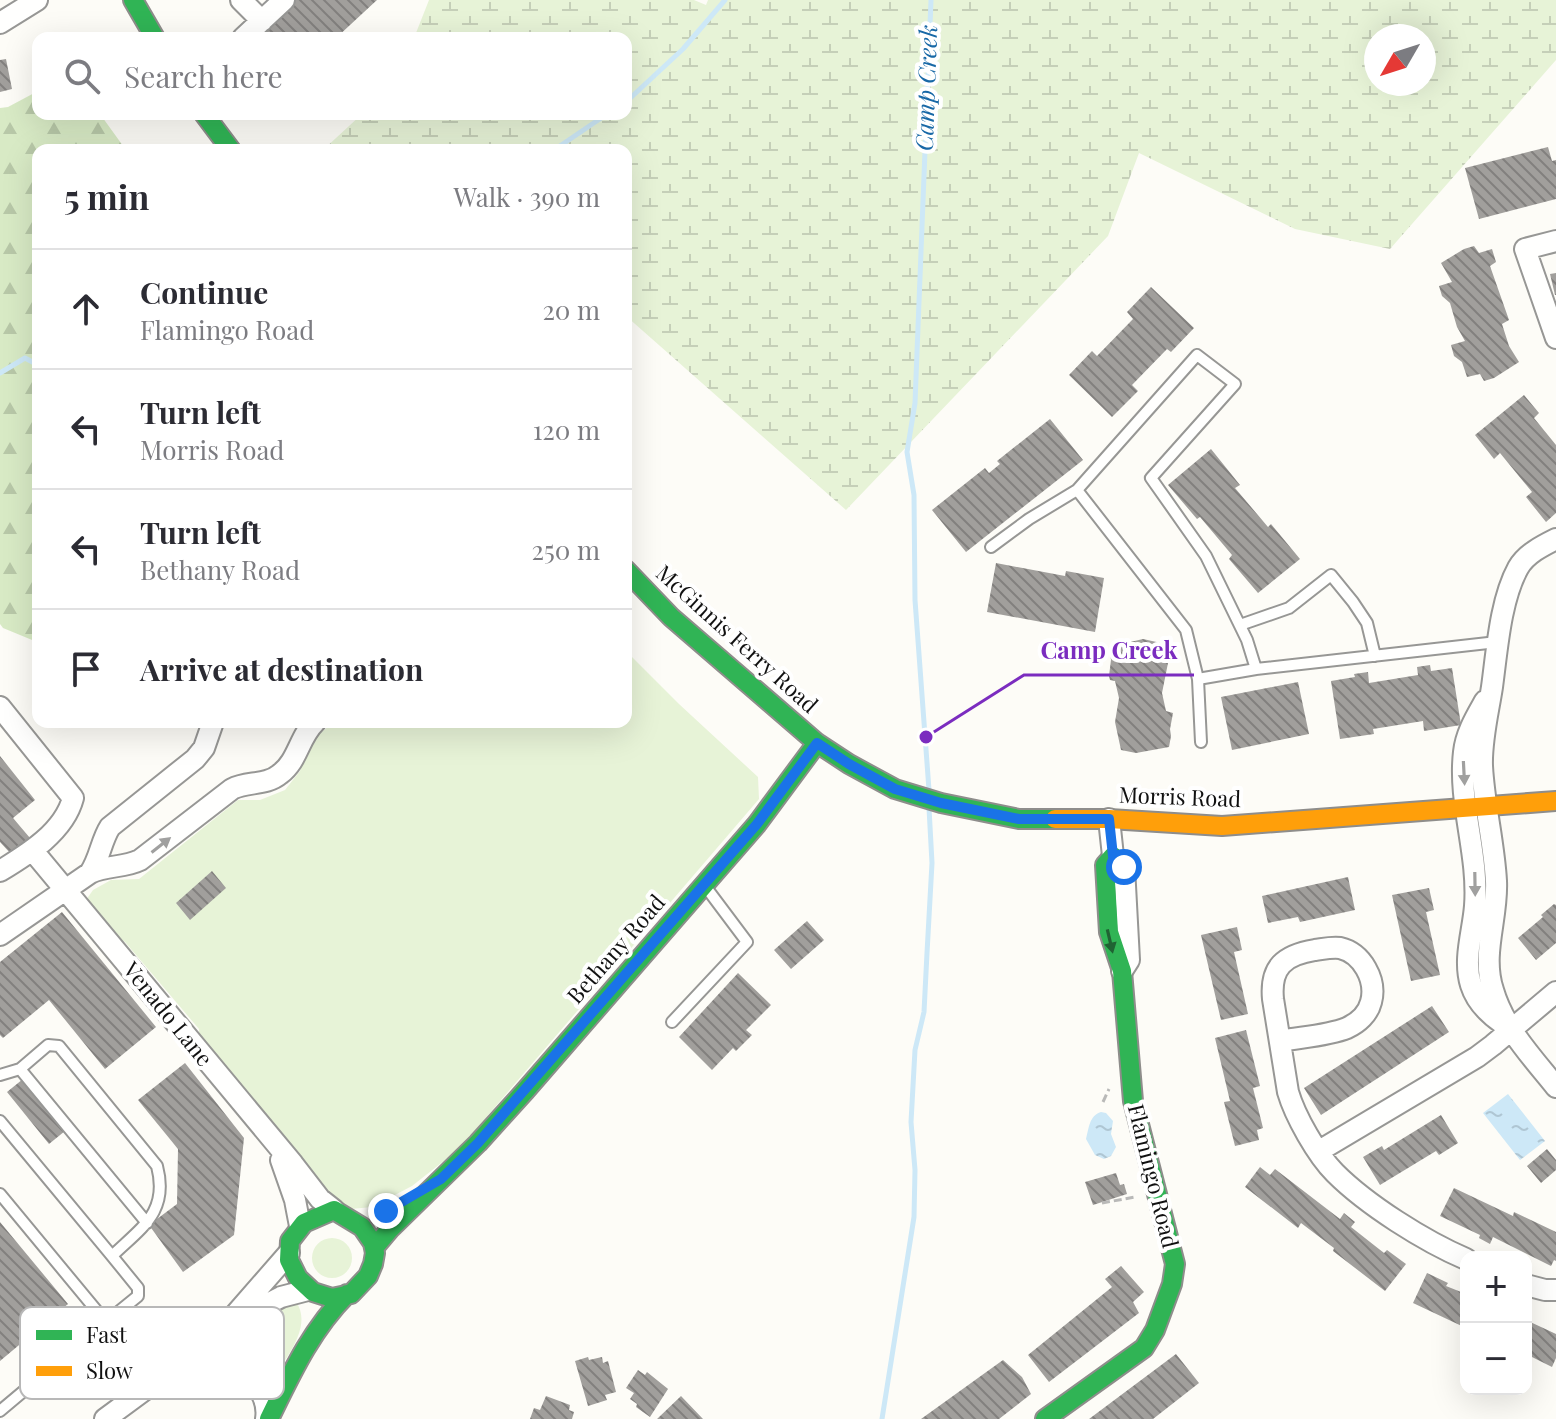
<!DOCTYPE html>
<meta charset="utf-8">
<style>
:root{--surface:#fff;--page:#f2f2f3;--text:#2b2b33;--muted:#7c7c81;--line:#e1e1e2}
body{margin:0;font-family:"Playfair Display",serif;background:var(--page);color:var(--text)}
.controls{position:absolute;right:24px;bottom:24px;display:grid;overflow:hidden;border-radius:16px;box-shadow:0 8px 32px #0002}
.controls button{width:72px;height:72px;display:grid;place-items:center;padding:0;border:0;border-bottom:2px solid var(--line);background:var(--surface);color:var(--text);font:40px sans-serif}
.compass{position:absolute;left:1364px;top:24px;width:72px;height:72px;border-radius:50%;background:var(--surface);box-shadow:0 8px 32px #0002;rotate:231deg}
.stop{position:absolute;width:24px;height:24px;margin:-18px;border:6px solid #1a73e8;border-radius:50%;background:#fff}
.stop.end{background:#1a73e8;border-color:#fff;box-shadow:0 2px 8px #0008}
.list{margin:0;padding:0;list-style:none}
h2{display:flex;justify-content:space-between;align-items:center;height:104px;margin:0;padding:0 32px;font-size:34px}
h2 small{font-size:26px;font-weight:400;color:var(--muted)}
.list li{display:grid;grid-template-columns:52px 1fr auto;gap:24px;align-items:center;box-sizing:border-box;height:120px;padding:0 32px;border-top:2px solid var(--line)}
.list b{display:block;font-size:30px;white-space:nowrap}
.list p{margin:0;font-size:26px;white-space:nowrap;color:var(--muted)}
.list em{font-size:26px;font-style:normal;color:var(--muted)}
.icon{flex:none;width:44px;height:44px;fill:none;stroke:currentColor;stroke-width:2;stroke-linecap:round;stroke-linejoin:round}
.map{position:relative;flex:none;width:1556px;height:1419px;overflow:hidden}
.search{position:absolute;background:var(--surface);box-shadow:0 8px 32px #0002;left:32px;top:32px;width:600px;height:88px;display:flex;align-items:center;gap:20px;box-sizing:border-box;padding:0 28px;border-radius:16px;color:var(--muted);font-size:30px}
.panel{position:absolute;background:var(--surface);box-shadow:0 8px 32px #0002;left:32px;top:144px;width:600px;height:584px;border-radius:16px}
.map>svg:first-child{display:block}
.grass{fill:#e7f3d7}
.forest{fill:url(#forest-firs)}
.wetland{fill:url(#wetland-marsh);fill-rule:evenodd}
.water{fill:url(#water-ripples)}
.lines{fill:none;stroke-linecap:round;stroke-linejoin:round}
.stream{stroke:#cde8f7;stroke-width:5}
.building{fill:url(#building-back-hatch)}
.lane-casing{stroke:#979795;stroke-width:14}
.street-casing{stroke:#979795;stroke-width:24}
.fast-casing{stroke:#8e8d8b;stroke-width:22}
.slow-casing{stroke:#8e8d8b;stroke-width:22}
.path{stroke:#b9b9b8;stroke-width:3;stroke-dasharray:8 4;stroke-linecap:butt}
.lane{stroke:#fffffe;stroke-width:10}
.street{stroke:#fffffe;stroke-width:20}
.fast{stroke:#30b455;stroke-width:18}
.slow{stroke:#ff9f0a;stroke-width:18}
.oneway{fill:#a0a09f}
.oneway2{fill:#206233}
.route{stroke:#1a73e8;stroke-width:10}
.labels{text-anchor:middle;stroke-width:8;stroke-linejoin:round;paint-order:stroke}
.street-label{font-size:22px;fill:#111;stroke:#fff}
.water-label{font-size:24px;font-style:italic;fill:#1768a6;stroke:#fff}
.key{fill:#fff;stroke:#b8b8b8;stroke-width:2}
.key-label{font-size:22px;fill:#111}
.leader{fill:none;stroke:#7b2cbf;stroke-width:3}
.callout-dot{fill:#7b2cbf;stroke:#fff;stroke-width:3}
.callout-label{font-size:24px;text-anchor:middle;font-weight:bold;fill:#7b2cbf;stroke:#fff;stroke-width:8;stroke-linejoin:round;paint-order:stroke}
</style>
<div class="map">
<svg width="1556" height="1419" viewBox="0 0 1556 1419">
<defs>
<pattern id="forest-firs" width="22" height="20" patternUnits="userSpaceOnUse" patternTransform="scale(2)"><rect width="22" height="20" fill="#d8eac5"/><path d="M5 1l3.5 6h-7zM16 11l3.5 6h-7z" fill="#b8c8a8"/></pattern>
<pattern id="wetland-marsh" width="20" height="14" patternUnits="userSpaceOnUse" patternTransform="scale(2)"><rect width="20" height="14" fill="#e7f3d7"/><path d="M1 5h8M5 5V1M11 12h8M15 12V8" fill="none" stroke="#c5cfb8"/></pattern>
<pattern id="water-ripples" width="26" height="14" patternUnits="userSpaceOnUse" patternTransform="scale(2)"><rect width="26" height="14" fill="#cde8f7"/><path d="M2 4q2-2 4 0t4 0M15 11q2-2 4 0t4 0" fill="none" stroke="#afc6d3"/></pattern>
<pattern id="building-back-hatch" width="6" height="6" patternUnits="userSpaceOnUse" patternTransform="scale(2)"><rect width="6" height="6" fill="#a19f9c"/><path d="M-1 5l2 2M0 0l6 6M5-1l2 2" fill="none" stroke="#82807e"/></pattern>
</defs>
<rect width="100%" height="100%" fill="#fdfcf7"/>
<path class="grass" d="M626,651L679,704L758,777L759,799L459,1149L412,1186L372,1207L351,1209L319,1187L199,1041V1029L125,942L108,931L86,900L93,890L111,880L139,879L238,800H260L285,790L300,771L307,744L334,722H626Z
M312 1258a20 20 0 1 1 40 0a20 20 0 1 1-40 0Z
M296,1302C314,1327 283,1362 269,1384C252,1364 248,1360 222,1353L221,1351L224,1346L275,1308Z"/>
<path class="forest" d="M38,91V114H100L126,150H38L37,642L3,628L0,624V108L8,107Z"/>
<path class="wetland" d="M429,0H694L706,5L708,0H1556V60L1390,249L1295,229L1139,153L1108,236L846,510L626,316V150H323L362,114H626V38H414ZM1376,36H1424V84H1376Z"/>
<path class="water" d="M1508,1094L1545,1141L1520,1160L1483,1113Z
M1101,1112L1106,1113L1113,1121L1111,1134L1116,1147L1111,1156L1104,1159L1095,1155L1086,1139C1089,1128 1089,1116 1101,1112Z"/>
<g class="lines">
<path class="stream" d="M626,102L683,49L725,0
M554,150L607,114
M0,373L25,358L38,365
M929,790L915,600L914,495L907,452L915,403L931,0
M882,1419L914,1217L915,1170L911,1122L915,1050L924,1012L927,953L932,863L929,808"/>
</g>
<path class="building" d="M296,0H377L336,38H256Z
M6,59L12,89L0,92V60Z
M1548,147L1552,161L1556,160V199L1479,219L1465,168Z
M1474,246L1479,253L1492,249L1496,262L1490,266L1509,320L1502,324L1509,346L1519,362L1494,378L1484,381L1480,374L1467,377L1462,362L1454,356L1451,345L1465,341L1457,327L1450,303L1442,296L1439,286L1452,282L1441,263L1464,249Z
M1556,273V295H1555L1550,274Z
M1151,287L1194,328L1171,352L1167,349L1132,385L1138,391L1112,417L1069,375L1092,351L1097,356L1133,319L1127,312Z
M1524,395L1539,413L1534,418L1556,445V513L1546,522L1526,497L1532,492L1500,453L1494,459L1475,435Z
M1050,419L1083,460L966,552L932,510L985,468L989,473L1000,464L997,461Z
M1211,449L1240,485L1235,488L1268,527L1271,524L1300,559L1258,593L1229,559L1232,555L1200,517L1197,519L1168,485Z
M996,563L1065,576L1066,571L1104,578L1095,632L987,612Z
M1143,639L1161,643L1165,662L1168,663L1162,693L1166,711L1173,713L1170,729L1171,736L1169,747L1136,753L1121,750L1115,722L1119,698L1115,681L1110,680L1109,676L1111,660L1109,647Z
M1430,665L1431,671L1452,668L1461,725L1424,731L1423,721L1373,729L1374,734L1340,739L1331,681L1355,677L1354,674L1368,672L1369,683L1418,675L1417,667Z
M1298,682L1309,734L1232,750L1221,697Z
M0,756L35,800L13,818L30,838L11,854L0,842Z
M212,871L226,888L190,920L176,903Z
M1348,877L1355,910L1300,922L1298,917L1268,923L1262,896Z
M1429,888L1434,910L1426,912L1440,975L1411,981L1392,895Z
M1554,904L1556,905V943L1536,960L1518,938L1543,917L1541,915Z
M62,912L156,1027L105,1069L49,1000L3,1038L0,1035V962Z
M807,921L824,940L791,969L774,950Z
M1237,927L1242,950L1234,952L1248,1014L1221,1020L1201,935Z
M738,973L771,1005L746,1030L752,1035L736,1051L733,1048L712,1070L679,1037Z
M1432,1006L1449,1032L1321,1115L1304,1088Z
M1246,1030L1260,1086L1253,1088L1263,1128L1257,1130L1259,1140L1235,1146L1224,1102L1230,1101L1215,1038Z
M185,1063L244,1138L234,1235L183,1272L149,1225L177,1204L178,1149L138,1100Z
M23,1079L65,1131L49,1144L7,1092Z
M1441,1115L1458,1143L1439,1155L1436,1151L1380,1185L1363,1157L1382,1146L1384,1150Z
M1547,1149L1556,1160V1170L1541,1183L1527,1166Z
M1260,1167L1270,1175L1275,1169L1340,1219L1344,1213L1355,1222L1351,1227L1384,1253L1387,1250L1406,1264L1385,1291L1333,1251L1334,1248L1301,1223L1298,1228L1245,1187Z
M1116,1173L1120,1185L1124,1184L1127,1194L1093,1205L1085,1182Z
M1454,1188L1513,1216L1514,1212L1556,1232V1261L1554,1260L1551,1266L1493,1237L1490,1244L1479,1238L1480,1235L1440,1216Z
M0,1222L68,1304L0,1361Z
M1121,1266L1144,1292L1133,1302L1139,1313L1049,1382L1028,1355L1112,1287L1105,1279Z
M1427,1273L1448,1283L1446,1286L1466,1294V1328L1413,1303Z
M1526,1320L1556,1334V1358L1552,1367L1526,1354Z
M1176,1354L1199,1383L1153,1419H1089Z
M588,1357L589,1360L602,1357L603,1363L608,1361L616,1392L605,1395L607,1400L588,1406L575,1361Z
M1003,1360L1022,1377L1031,1394L999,1419H921Z
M638,1370L645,1375L647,1372L668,1389L650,1417L636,1407L637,1404L630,1399L634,1393L626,1388Z
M546,1396L570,1405L569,1410L574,1412L572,1419H530L534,1408L540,1410Z
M681,1396L703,1419H657Z"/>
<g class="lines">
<g class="lane-casing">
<path id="lane" d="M991,547L1029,519L1077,490
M1240,625L1289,608L1331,575L1353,602L1367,623L1375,656
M1256,669L1247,640L1206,556L1151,478L1235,384L1197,355L1077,490L1186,630L1198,679L1256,669L1497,642
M1198,679L1201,742
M672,1022L747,942L705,886
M0,1075L20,1069
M0,1121L112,1256
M0,1194L106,1322L0,1411
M106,1322L138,1296V1288L112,1256C142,1227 169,1212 157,1166L59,1046L48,1045L20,1069L147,1223"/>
</g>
<g class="street-casing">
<path id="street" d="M241,0L262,21
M0,23L37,0
M243,38L284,0
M1556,241L1525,249L1556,338
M1556,539C1542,546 1526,554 1518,568C1500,601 1497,651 1492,687C1488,713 1481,740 1482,766C1484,805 1494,843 1496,881C1498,918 1481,954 1493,990C1504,1028 1532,1057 1556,1087
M1485,701C1476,717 1466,733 1464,752C1458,803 1479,854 1475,906C1473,932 1463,959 1471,985C1476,1001 1489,1014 1502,1023
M0,707L73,798C64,832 28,854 0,871
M1109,819L1113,856L1124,867L1129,960L1122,971
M33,851L293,1164L320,1199L334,1210
M90,873C100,858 101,841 110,827L195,759L204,748L213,722
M0,935L90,873C106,865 124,868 140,860L232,789C247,781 266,786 280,774C298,761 299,737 315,722
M1280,1041C1301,1037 1327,1036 1347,1028C1358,1023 1368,1014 1371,1002C1377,980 1362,953 1340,948C1331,947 1323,949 1315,950C1284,955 1270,967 1273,999L1288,1092C1295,1116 1317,1155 1335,1173C1367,1205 1424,1241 1466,1259
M1319,1151L1477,1057L1493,1045L1556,992
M281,1160L295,1200L300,1226
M1526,1285L1545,1290H1556
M234,1316L289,1253
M181,1367C194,1364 208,1361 221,1363C246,1365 270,1394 266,1419
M105,1419L219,1335L258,1309L281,1297L308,1290"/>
</g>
<g class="fast-casing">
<path id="fast" d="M133,0L155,38
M204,114L231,150
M626,570L671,617L817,743L849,764L895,789L941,803L1019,819H1055
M334,1210L362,1227L373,1243L375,1253L373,1264L368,1276L351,1294L332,1298L313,1292L298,1278L289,1260L290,1241L304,1223Z
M374,1248L390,1229L478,1143L525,1091L757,824L817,743
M269,1419C291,1374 311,1330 347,1294
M1045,1419L1144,1348L1155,1330L1172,1284L1175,1264L1133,1101L1122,971L1109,932L1105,865L1113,856"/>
</g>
<g class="slow-casing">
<path id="slow" d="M1055,819H1109L1222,826L1556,801"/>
</g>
<path class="path" d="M1103,1102L1109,1089
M1102,1203L1135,1197"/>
<use href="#lane" class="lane"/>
<use href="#street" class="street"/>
<use href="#fast" class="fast"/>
<use href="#slow" class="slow"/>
</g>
<defs><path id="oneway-solid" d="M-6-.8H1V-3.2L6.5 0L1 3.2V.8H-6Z" transform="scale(2)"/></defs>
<g class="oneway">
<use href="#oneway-solid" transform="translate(1464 773) rotate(87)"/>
<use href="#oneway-solid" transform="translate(161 845) rotate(-38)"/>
<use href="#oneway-solid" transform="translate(1475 884) rotate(89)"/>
</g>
<use class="oneway2" href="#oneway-solid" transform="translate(1110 941) rotate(77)"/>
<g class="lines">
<path class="route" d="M386,1211L441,1179L478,1143L757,824L817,743L849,764L895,789L941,803L1019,819H1109L1113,856L1124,867"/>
</g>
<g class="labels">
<g class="street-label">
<text transform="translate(737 639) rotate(42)" y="8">McGinnis Ferry Road</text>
<text transform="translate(1180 797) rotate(2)" y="8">Morris Road</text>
<text transform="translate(616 949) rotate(-49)" y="8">Bethany Road</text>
<text transform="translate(168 1014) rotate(51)" y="8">Venado Lane</text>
<text transform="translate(1153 1176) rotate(76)" y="8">Flamingo Road</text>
</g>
<g class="water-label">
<text transform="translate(927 88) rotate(-88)" y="8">Camp Creek</text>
</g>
</g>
<rect x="20" y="1307" width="264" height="92" rx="12" class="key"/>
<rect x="36" y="1330" width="36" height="10" fill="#30b455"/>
<rect x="36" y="1366" width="36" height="10" fill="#ff9f0a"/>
<g class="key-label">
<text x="86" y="1343">Fast</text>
<text x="86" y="1379">Slow</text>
</g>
<path class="leader" d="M926 737L1024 675H1194"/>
<circle class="callout-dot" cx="926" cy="737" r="8"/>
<g class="callout-label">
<text x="1109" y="659">Camp Creek</text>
</g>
</svg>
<div class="controls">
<button>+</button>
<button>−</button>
</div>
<svg class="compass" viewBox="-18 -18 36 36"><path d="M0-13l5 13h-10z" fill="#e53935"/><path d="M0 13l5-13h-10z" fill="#7c7c81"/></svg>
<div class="stop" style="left:1124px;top:867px"></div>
<div class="stop end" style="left:386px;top:1211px"></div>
<div class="search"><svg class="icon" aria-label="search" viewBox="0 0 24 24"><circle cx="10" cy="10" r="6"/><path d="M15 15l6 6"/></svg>Search here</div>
<section class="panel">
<h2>5 min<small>Walk · 390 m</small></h2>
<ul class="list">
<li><svg class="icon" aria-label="ahead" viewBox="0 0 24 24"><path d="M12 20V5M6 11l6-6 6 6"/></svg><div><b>Continue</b><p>Flamingo Road</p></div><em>20 m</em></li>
<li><svg class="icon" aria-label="left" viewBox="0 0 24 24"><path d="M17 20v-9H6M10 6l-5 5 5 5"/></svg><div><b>Turn left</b><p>Morris Road</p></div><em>120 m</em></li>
<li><svg class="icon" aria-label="left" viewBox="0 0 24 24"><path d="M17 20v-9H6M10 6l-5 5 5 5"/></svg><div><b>Turn left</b><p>Bethany Road</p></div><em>250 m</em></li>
<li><svg class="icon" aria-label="arrive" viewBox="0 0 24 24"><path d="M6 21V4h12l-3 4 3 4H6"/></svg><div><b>Arrive at destination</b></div></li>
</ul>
</section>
</div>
